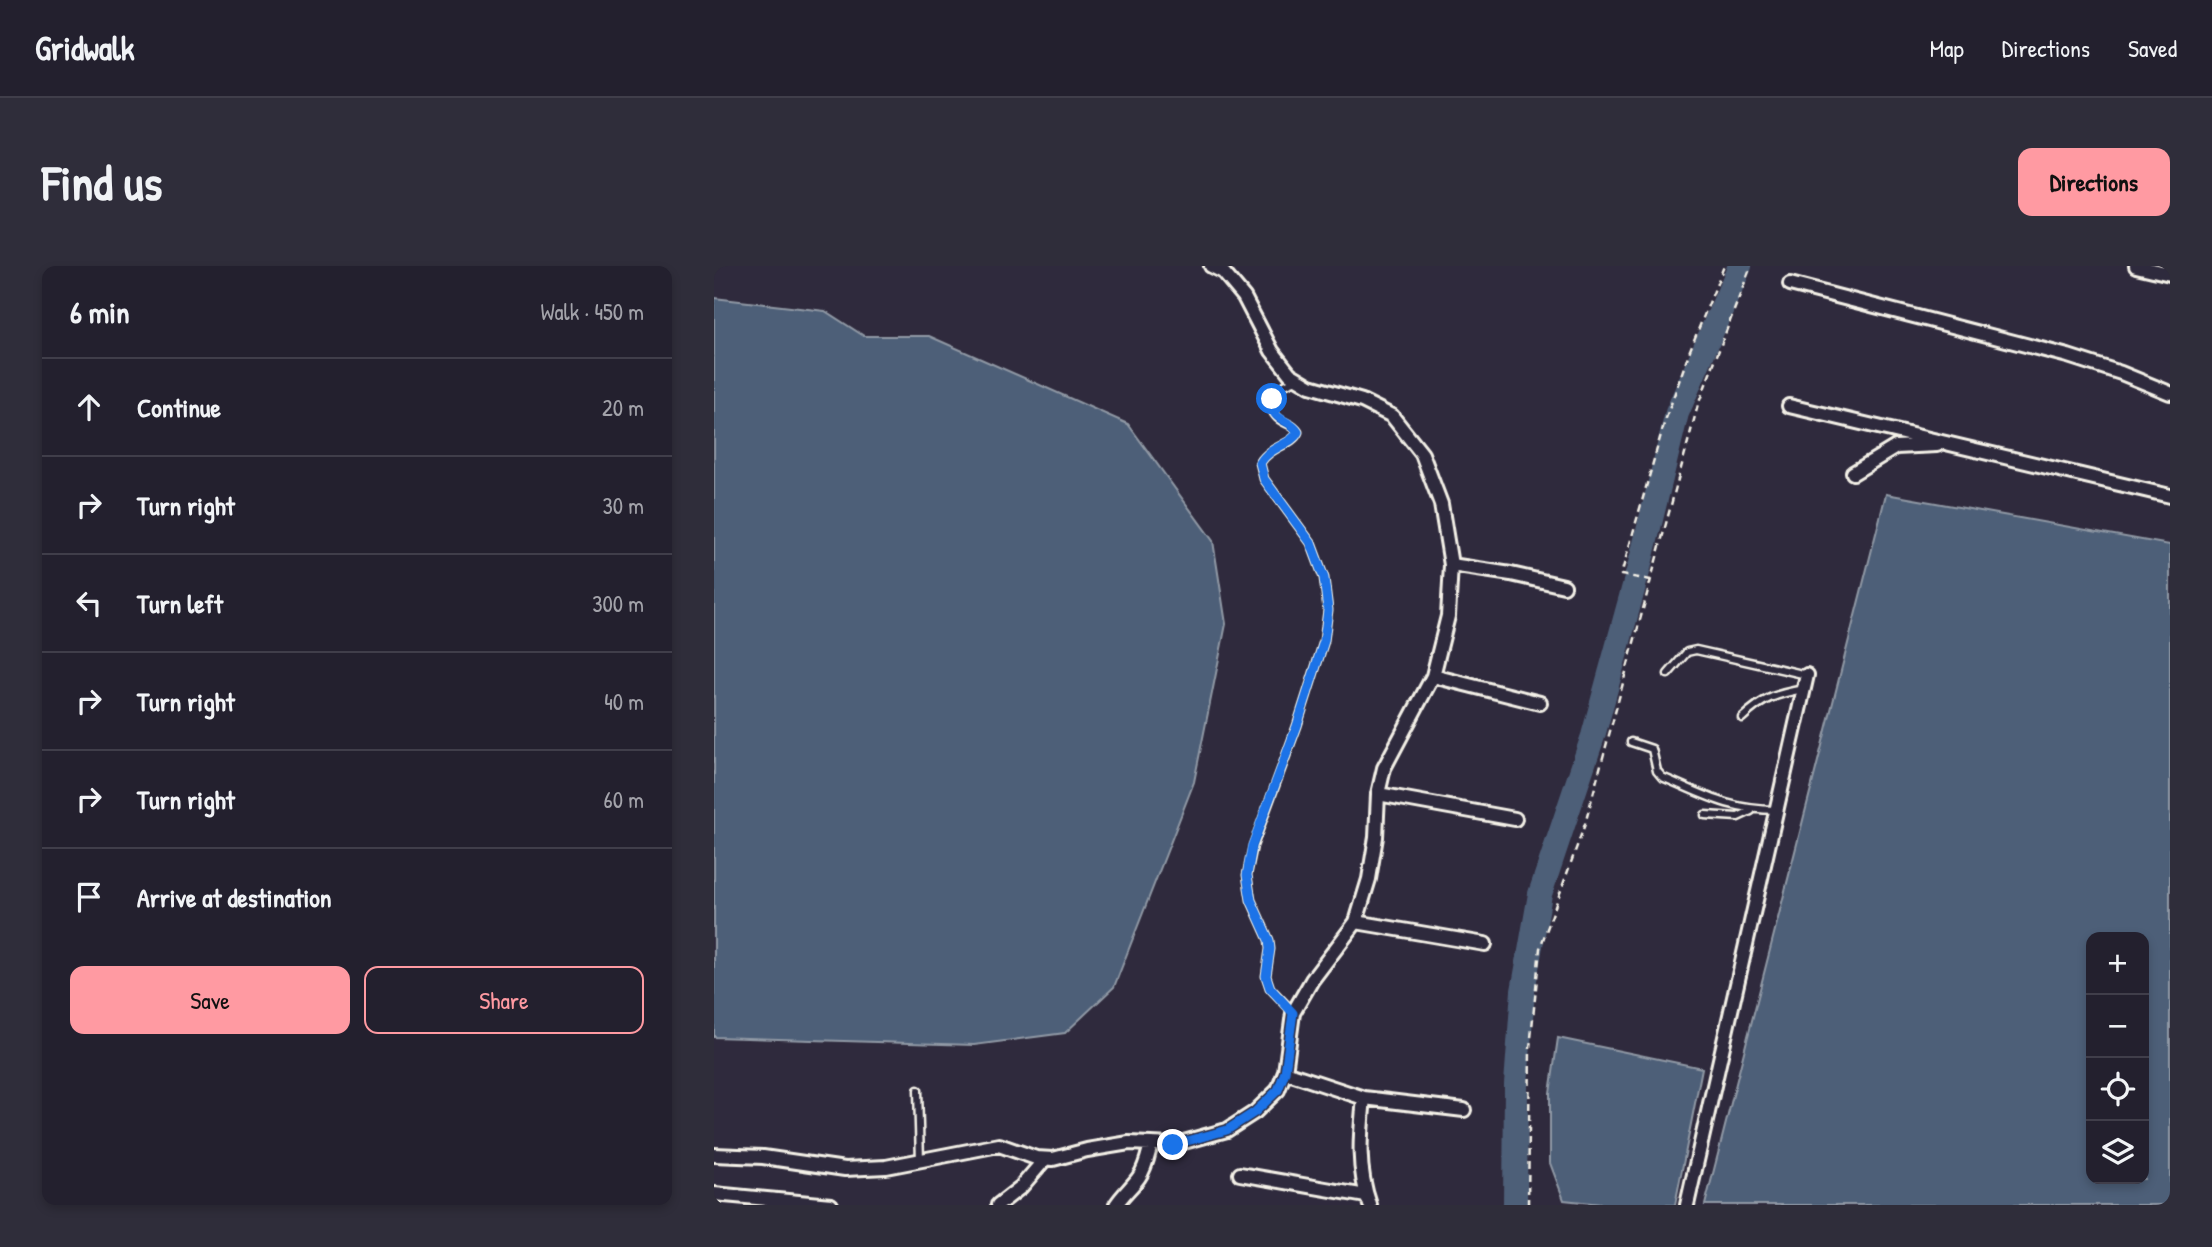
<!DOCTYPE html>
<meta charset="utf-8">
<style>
:root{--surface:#23202e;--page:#2f2d3a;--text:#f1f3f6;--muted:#a3a3aa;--line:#403e4a;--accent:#ff9aa2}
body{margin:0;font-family:"Patrick Hand",sans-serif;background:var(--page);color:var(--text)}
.controls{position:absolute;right:21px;bottom:21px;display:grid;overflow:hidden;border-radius:14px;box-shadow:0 4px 10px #0003}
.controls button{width:63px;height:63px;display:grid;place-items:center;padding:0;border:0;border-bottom:2px solid var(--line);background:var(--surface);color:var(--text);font:35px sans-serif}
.stop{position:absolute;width:21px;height:21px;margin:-16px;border:5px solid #1a73e8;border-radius:50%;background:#fff}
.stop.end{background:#1a73e8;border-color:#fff;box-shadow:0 2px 7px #0008}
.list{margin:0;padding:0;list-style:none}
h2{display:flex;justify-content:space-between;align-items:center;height:91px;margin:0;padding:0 28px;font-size:30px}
h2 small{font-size:23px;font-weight:400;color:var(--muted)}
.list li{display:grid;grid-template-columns:46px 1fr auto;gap:21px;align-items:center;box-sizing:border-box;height:98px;padding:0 28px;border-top:2px solid var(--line)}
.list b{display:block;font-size:26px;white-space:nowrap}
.list em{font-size:23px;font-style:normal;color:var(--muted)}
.actions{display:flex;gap:14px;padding:21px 28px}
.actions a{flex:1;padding:16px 0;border:2px solid var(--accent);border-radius:14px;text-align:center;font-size:24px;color:var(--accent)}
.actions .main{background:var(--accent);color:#111}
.icon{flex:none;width:38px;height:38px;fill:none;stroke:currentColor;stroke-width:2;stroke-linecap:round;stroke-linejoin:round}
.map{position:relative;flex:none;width:1456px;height:939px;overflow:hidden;border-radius:14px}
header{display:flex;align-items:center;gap:42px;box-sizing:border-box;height:98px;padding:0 35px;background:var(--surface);border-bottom:2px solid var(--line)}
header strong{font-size:33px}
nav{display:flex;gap:38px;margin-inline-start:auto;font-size:24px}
.intro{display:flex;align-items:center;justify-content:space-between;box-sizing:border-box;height:168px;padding:0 42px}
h1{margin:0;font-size:49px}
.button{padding:18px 32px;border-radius:14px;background:var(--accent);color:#111;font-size:24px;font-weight:700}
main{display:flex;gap:42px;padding:0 42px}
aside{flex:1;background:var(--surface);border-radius:14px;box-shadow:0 4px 10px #0003}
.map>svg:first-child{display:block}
.water{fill:#4e5f78;stroke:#9099a5;stroke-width:2;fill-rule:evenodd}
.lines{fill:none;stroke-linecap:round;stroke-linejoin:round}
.river{stroke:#4e5f78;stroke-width:24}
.service-casing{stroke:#f4f1e8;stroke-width:11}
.minor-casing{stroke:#f4f1e8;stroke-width:18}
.path{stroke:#f4f1e8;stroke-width:2.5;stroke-dasharray:7 5;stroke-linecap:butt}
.service{stroke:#2f2a3d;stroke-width:6}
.minor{stroke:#2f2a3d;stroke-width:12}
.route{stroke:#1a73e8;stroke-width:9}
</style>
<header>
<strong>Gridwalk</strong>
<nav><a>Map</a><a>Directions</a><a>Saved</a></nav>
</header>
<div class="intro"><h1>Find us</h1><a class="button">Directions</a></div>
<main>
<aside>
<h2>6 min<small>Walk · 450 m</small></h2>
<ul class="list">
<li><svg class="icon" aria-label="ahead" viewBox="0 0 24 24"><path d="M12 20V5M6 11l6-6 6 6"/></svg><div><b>Continue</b></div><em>20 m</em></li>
<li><svg class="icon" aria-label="right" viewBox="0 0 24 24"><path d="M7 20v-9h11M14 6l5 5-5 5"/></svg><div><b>Turn right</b></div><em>30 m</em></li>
<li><svg class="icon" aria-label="left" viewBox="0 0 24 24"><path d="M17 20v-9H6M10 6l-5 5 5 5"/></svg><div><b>Turn left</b></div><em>300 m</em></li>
<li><svg class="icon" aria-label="right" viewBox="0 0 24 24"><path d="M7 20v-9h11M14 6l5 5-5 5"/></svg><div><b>Turn right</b></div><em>40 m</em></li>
<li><svg class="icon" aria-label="right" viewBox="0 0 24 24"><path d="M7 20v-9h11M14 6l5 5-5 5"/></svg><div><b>Turn right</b></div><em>60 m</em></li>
<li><svg class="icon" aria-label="arrive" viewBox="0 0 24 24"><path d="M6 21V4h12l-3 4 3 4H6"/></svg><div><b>Arrive at destination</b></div></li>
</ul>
<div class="actions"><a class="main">Save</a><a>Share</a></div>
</aside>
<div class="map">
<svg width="1456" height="939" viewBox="0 0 1456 939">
<rect width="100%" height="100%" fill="#2f2a3d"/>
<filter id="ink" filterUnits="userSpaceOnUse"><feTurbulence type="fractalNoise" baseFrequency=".0143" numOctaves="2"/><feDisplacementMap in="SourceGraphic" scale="14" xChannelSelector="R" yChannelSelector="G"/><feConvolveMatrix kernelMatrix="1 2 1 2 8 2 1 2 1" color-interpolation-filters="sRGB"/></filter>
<g filter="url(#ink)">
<path class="water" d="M0,32L111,45L150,70H215L414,158L499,275L512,358L480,516L400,721L351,767L260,779L0,771Z
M1172,228L1456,279V939H991ZM1377,671H1430V913H1377Z
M844,772L988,802L961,939H896L850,934L836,897V827Z"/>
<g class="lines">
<path class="river" d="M801,939L802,818L809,725L826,628L879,470L926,298L963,147L1026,0"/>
<g class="service-casing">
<path id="service" d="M954,408L973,386L982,384L1093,409
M1028,452C1049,432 1062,428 1090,423
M917,476L938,483L943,505L948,511C991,529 1015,544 1063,544
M991,549L1024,551L1037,545
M579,746L556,722L552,710L556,683L555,674L537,634L533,609L539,580L583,460L610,375L614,344L610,312L597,277L550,213L546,197C557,179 578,180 584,166C579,157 568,158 562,150C548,132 568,118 583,114
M204,824L206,895"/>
</g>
<g class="minor-casing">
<path id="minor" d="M1422,0L1456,8
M1076,18L1354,90L1407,107L1456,127
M1075,140L1456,230
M1139,207L1182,181L1223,179
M737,299L797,308L850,320
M719,410L826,437
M664,528L801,553
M642,656L771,678
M571,806L650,832L750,844
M650,832C646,871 643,902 656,939
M0,889L49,891L131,903L172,901L285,879L322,892L339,893L373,884L415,877L459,879L513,864L541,846L564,824L571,806L579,747L598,714L642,656L655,613L662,571L664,528L670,502L719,410L734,350L737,299L727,238L708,188L678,150L648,135L596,120L576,108L558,85L530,31L509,6L497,0
M526,908L652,930
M0,928L117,939
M284,939L307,921L331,893
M402,939C409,928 418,921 425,911C432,901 434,889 437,878
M973,939L1093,409"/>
</g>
<path class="path" d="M937,314L907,309L950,158L976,84L1010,0
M814,939L816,782L826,682L871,558L984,139L1037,0"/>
<use href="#service" class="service"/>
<use href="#minor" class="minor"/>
</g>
</g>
<g class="lines" filter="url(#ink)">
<path class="route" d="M459,879L513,864L541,846L564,824L571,806L579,747L556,722L552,710L556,683L555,674L537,634L533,609L538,580L583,460L610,375L614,344L610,312L597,277L550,213L546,197C557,179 578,179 584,166C575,151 556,157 558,133"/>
</g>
</svg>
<div class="controls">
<button>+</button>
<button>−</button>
<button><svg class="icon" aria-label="locate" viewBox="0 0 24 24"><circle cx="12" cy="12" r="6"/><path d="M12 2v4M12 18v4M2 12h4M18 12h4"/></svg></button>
<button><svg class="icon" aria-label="layers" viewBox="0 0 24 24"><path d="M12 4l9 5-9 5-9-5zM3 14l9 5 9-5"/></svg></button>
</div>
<div class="stop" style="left:558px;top:133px"></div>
<div class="stop end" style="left:459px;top:879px"></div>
</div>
</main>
